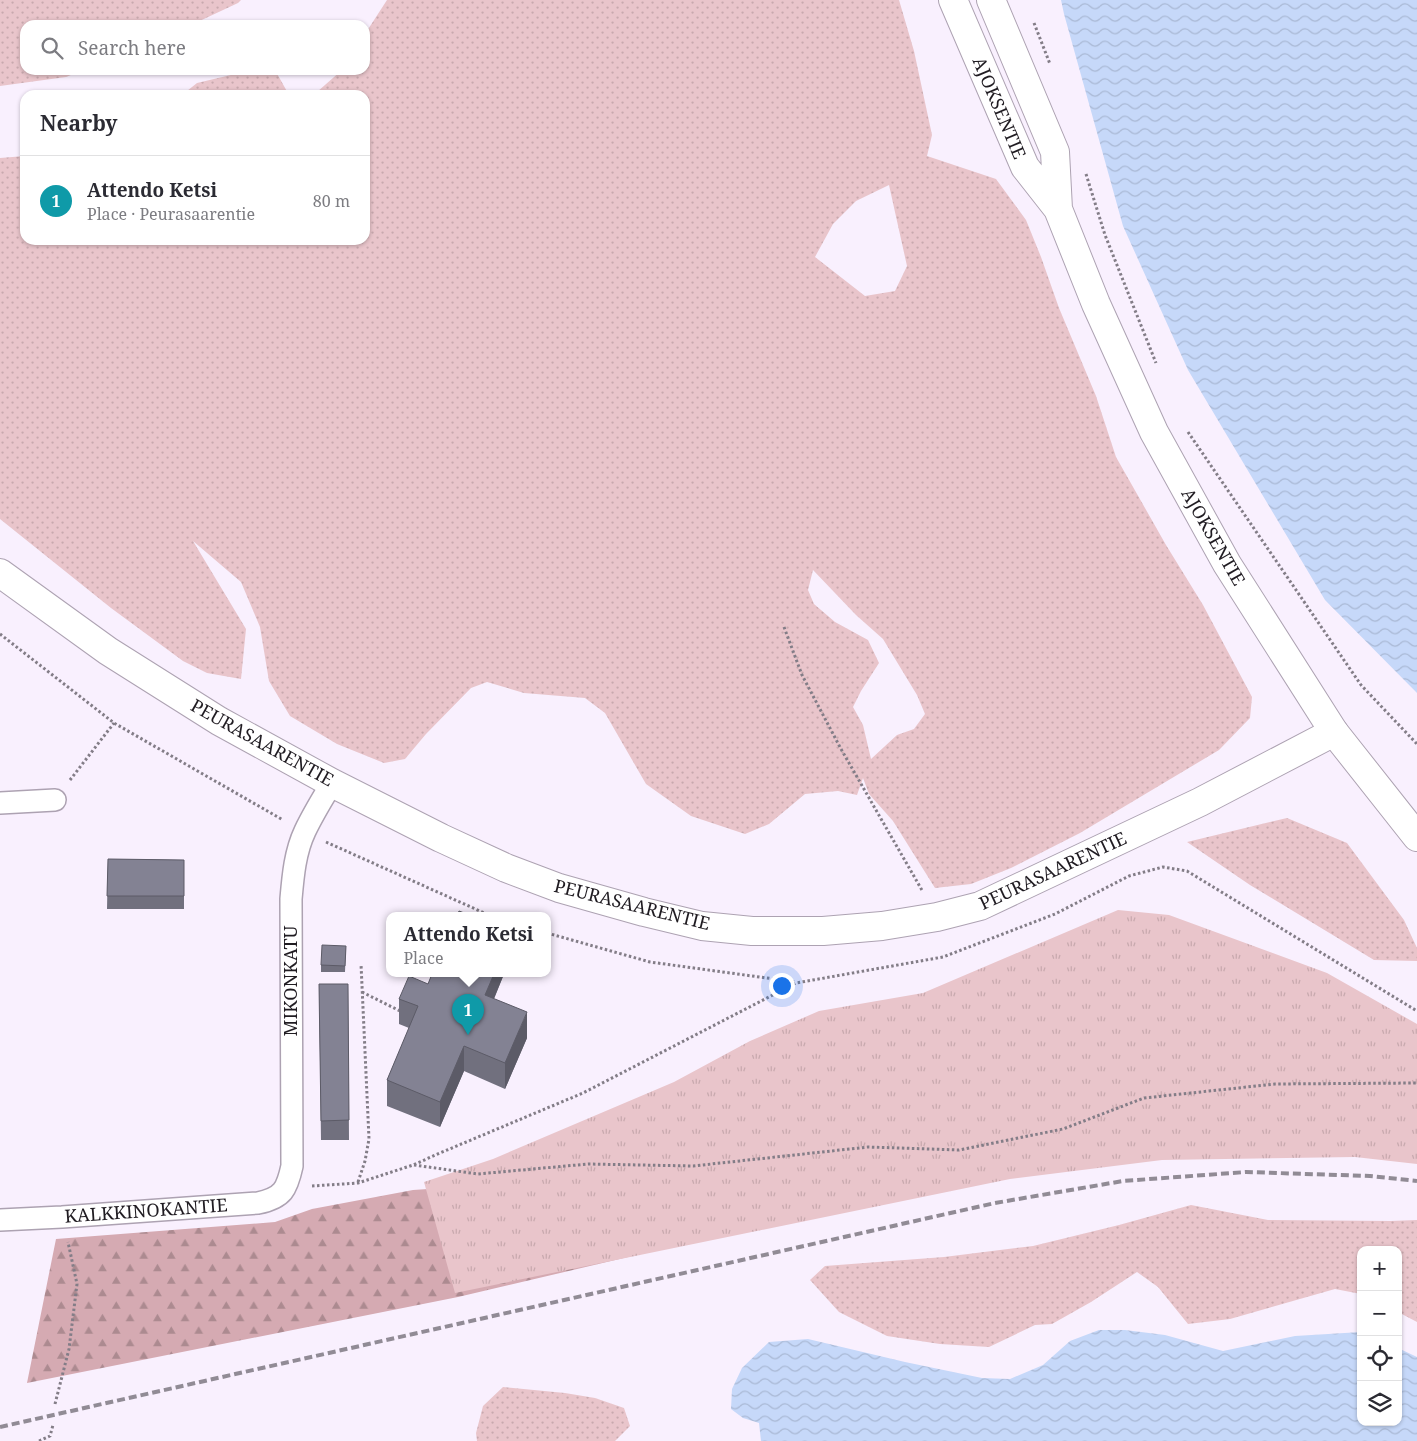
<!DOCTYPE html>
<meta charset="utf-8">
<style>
:root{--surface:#fff;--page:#f2f2f3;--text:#2b2b33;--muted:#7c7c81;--line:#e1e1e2;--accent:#458b83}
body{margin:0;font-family:"Noto Serif",serif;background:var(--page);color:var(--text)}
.controls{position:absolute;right:15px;bottom:15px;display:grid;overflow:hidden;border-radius:10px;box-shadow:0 1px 4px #0004}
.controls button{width:45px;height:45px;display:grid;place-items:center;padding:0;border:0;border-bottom:1px solid var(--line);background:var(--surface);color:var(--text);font:25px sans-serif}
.you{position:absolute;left:781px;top:985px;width:18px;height:18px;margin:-12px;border:4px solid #fff;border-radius:50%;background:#1a73e8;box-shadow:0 0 0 8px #1a73e833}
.badge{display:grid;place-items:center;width:32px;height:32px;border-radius:50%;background:var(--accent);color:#fff;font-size:16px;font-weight:700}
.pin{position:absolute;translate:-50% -41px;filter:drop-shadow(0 1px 2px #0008)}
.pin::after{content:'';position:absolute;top:26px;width:18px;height:15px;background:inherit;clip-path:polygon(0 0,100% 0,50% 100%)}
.popup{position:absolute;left:386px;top:912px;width:165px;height:65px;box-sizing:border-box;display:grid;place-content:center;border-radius:10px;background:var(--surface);filter:drop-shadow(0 1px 4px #0005);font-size:16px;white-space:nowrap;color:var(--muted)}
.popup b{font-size:19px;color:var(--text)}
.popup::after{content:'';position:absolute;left:50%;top:100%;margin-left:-10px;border:10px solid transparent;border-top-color:var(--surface)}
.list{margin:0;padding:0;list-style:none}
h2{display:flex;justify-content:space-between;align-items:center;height:65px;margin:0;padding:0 20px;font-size:21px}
h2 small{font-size:16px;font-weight:400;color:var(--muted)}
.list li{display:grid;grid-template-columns:32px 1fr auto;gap:15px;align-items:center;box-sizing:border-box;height:90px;padding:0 20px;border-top:1px solid var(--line)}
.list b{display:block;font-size:19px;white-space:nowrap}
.list p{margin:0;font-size:16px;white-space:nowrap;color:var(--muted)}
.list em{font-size:16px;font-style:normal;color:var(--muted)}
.icon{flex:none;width:28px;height:28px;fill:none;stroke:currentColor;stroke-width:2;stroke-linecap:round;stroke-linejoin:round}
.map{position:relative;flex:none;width:1417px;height:1441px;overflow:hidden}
.search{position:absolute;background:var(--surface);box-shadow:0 1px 4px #0004;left:20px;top:20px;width:350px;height:55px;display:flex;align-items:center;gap:12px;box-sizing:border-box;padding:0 18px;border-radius:15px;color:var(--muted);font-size:19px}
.panel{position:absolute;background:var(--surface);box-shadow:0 1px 4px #0004;left:20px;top:90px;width:350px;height:155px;border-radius:15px}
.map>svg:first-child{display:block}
.grass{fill:url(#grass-dots);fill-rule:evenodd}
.forest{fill:url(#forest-firs)}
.park{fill:url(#park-tufts)}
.water{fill:url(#water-waves)}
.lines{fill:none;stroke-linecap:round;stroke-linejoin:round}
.minor-casing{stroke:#ada2b2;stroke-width:24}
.tertiary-casing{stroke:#ada2b2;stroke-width:30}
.secondary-casing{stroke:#ada2b2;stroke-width:30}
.path{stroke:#837d87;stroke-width:3;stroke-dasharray:2.5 2.5;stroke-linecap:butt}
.minor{stroke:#fff;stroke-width:21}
.tertiary{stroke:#fff;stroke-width:28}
.secondary{stroke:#fff;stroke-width:28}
.rail{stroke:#918b95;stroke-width:4;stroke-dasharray:8 4;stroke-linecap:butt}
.wall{fill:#71707e}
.shaded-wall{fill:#5c5b67}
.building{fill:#838293;stroke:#5c5b67}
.labels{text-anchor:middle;stroke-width:5;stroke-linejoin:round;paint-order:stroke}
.street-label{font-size:18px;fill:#201c22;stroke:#fff}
</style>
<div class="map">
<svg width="1417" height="1441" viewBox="0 0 1417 1441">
<defs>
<pattern id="grass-dots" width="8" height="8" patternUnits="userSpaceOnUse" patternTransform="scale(1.25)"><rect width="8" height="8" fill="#e9c5cb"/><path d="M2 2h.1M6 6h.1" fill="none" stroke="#c8a9ae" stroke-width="1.8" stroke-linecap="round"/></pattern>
<pattern id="forest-firs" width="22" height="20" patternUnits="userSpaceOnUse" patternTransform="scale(1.25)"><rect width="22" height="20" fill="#d5aab2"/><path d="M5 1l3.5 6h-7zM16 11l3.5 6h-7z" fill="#ac8a90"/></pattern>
<pattern id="park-tufts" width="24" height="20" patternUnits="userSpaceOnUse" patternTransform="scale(1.25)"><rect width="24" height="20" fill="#e9c5cb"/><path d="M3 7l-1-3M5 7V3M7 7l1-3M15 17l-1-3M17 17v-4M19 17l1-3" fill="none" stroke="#c8a9ae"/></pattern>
<pattern id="water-waves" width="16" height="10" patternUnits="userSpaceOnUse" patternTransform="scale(1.25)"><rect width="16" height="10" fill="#c6d8f9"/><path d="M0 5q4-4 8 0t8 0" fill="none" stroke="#aab9d5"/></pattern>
</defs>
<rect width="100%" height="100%" fill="#f9f0fe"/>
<path class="grass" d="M0,0H241L238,3L191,25H25V70H83L66,77L0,86Z
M387,0H899L914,51L932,135L927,156L996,179L1026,220L1041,257L1059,308L1096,396L1116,457L1166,545L1203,605L1252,697L1250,718L1219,750L1080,833L1011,868L971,884L935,888L893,821L869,794L863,778L857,795L838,791L805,794L769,824L745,834L691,816L646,784L605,713L585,698L524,693L487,682L471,688L426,734L405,759L384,763L337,744L290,716L269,681L260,627L241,582L193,541L246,629L241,679L207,673L183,661L111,608L0,519V158L25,156V240H365V95H311L317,92L342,70H365V34ZM889,185L907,266L895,291L865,296L815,257L833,224L856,201ZM813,570L856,615L883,639L917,695L925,714L914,729L897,735L871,759L863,725L853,707L861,691L879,663L868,640L835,622L814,604L808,590Z
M252,70H275L289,95H182L197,83Z
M1287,818L1347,843L1404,920L1417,948V961L1374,960L1250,885L1187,842Z
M1191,1205L1268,1220L1391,1221L1417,1220V1322L1398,1312V1250H1361V1294L1335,1289L1230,1319L1188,1324L1158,1287L1137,1272L1091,1302L1052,1324L1035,1325L989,1347L940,1344L887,1336L839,1312L810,1280L825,1266L944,1257L1033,1246L1119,1225Z
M503,1387L565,1393L595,1398L624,1408L630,1426L615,1441H477L476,1433L483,1406Z"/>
<path class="forest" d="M575,1179L858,1203L458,1297L27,1383L56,1239L275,1222L312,1209L413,1190Z"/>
<path class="park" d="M1118,910L1169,915L1327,973L1417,1024V1164L1355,1157L1162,1160L1010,1179L455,1293L424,1182L493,1159L674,1082L750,1041L819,1011L923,993Z"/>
<path class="water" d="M1061,0H1417V693L1325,600L1188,370L1123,226L1064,14Z
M1099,1330H1125L1165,1335L1223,1351L1295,1336L1361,1332V1422H1398V1348L1417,1357V1441H761L759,1423L743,1418L731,1409L732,1389L742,1368L769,1342L808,1339L905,1362L982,1378L1010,1379L1043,1365L1070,1341Z"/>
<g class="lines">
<g class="minor-casing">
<path id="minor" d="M0,803L55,800
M0,1220L62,1217L258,1203C283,1198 287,1189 292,1166L291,899C293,876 295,852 305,831C313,814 323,798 332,783"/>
</g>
<g class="tertiary-casing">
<path id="tertiary" d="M0,573L108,651L219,721L332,783L441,838L506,868L559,888L644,912L702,926L752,931H823L882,926L937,917L980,906L1200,802L1334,732"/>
</g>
<g class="secondary-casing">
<path id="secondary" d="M953,0L1025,167L1058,209L1096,304L1154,432L1227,564L1334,732L1417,837
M991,0L1055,152L1058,209"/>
</g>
<path class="path" d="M1034,23L1050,64
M1086,174L1105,235L1156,363
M1188,432L1361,685L1417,744
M784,627L802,675L841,749L923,892
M0,634L114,723L283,820
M70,780L114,723
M326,842L491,916
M547,933L650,962L796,982
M362,992L402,1012
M414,1165L478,1174L588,1164L693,1166L868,1147L959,1150L1063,1129L1144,1098L1275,1084L1417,1083
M358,1182L365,1161L369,1139L361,964
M312,1186L358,1183L413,1165L440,1153L583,1093L796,983L943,957L1055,914L1129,876L1163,867L1187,871L1417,1011
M55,1404L69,1349L77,1284L68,1242
M39,1441L50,1436L53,1425"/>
<use href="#minor" class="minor"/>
<use href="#tertiary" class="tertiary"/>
<use href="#secondary" class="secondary"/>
<path class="rail" d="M0,1427L995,1203L1123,1181L1246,1172L1370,1176L1417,1181"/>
</g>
<path class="wall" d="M108,859L184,860V909H107Z
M346,946L345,972H321V965Z
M432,974H504L494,999L527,1038L505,1089L464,1071L440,1127L387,1106V1080L409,1028L399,1024V999L428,984Z
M319,984H348L349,1140H321Z"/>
<path class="shaded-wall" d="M494,974H504L485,1020V995Z
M527,1012V1038L505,1089V1063Z
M464,1046V1071L440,1127V1102Z"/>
<path class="building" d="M108,859L184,860V896H107Z
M459,911L472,916H457Z
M322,945L346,946L345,966L321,965Z
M432,974H494L485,995L527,1012L505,1063L464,1046L440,1102L387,1080L418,1006L399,999L409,976L428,984Z
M319,984H348L349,1120L321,1121Z"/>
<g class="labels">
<g class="street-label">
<text transform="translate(999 108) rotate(67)" y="6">AJOKSENTIE</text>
<text transform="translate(1213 537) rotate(60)" y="6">AJOKSENTIE</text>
<text transform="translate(262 743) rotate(29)" y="6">PEURASAARENTIE</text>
<text transform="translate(1053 871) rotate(-25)" y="6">PEURASAARENTIE</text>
<text transform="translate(632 905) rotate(14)" y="6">PEURASAARENTIE</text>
<text transform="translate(291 981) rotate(-90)" y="6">MIKONKATU</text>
<text transform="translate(146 1211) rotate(-4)" y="6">KALKKINOKANTIE</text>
</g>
</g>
</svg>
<div class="controls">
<button>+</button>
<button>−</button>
<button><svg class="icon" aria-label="locate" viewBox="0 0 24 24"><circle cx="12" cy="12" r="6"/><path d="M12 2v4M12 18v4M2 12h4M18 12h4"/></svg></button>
<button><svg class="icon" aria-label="layers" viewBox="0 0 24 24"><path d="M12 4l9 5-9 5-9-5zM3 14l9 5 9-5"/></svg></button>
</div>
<div class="you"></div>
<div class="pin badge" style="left:468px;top:1035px;background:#0f9aa8">1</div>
<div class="popup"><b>Attendo Ketsi</b>Place</div>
<div class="search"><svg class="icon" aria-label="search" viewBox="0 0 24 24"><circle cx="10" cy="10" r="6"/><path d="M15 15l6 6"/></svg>Search here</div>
<section class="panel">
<h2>Nearby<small></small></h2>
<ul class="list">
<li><span class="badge" style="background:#0f9aa8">1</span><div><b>Attendo Ketsi</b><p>Place · Peurasaarentie</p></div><em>80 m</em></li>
</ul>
</section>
</div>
